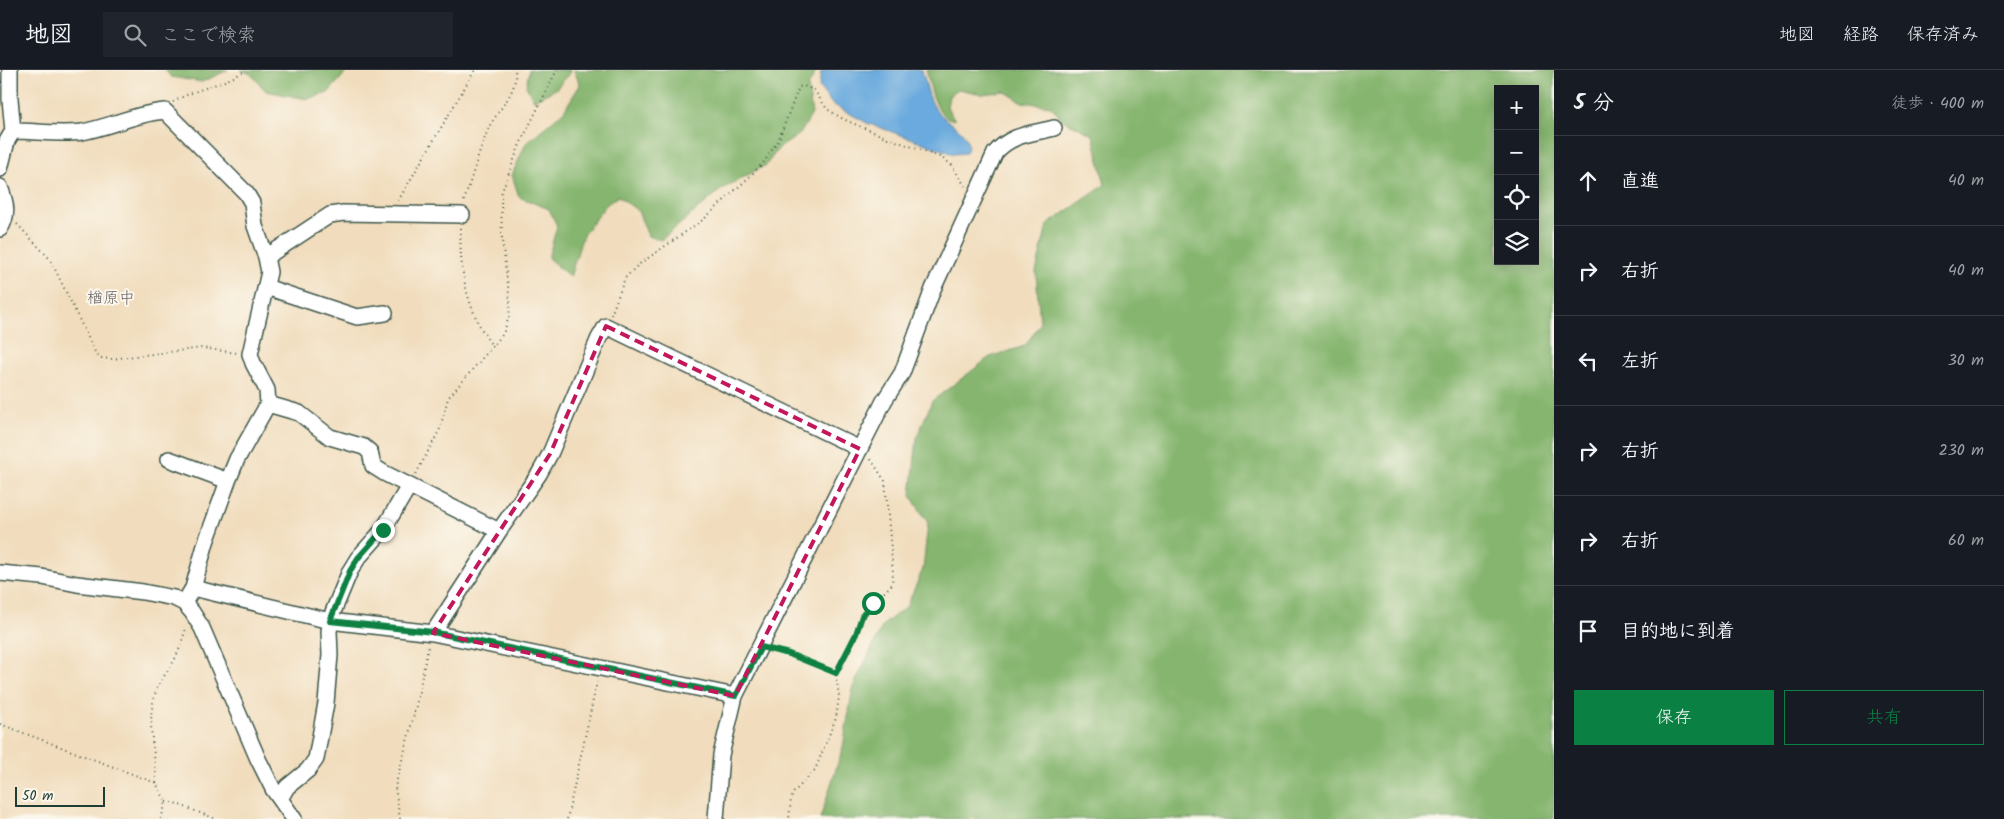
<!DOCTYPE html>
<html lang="ja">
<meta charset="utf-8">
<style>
:root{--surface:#171b24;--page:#20242c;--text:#f1f3f6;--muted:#9ea1a6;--line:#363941;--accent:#0b8043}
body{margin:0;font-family:Kalam,"Klee One",sans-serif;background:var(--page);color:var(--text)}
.controls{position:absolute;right:15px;top:15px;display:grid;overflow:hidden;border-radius:0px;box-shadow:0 2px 12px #0003}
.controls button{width:45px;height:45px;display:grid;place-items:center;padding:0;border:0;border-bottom:1px solid var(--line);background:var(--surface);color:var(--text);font:25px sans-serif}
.scale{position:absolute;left:15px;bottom:12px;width:90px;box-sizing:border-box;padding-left:5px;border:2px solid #1f3d34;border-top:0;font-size:14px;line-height:18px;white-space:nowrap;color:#1f3d34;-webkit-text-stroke:4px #fbf7ec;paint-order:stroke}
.stop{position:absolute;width:15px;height:15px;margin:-11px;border:4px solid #0b8043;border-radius:50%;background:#fff}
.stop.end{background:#0b8043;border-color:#fff;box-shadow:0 1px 5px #0008}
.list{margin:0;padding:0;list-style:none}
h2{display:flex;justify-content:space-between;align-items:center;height:65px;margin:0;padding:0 20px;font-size:21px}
h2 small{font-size:16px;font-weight:400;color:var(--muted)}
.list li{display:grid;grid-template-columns:32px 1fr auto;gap:15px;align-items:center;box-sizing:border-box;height:90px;padding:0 20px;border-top:1px solid var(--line)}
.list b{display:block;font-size:19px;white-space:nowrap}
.list em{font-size:16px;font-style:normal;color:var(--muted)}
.actions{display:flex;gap:10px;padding:15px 20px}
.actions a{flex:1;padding:11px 0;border:1px solid var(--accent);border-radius:0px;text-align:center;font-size:18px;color:var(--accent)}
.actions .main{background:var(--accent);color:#fff}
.icon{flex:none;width:28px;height:28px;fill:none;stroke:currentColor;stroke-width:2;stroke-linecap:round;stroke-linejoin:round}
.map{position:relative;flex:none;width:1554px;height:749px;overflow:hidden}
header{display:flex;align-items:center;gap:30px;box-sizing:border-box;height:70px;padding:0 25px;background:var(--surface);border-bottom:1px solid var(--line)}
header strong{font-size:24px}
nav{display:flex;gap:28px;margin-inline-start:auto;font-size:18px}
.search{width:350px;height:45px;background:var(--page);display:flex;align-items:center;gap:12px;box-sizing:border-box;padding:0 18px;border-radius:0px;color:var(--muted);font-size:19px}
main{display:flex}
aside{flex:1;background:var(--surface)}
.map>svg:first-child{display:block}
.forest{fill:#85b56e;stroke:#527951;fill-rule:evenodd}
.water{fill:#6baade;stroke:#457489}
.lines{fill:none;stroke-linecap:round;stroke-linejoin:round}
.minor-casing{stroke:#3e5549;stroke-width:18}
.path{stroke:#3e5549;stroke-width:2;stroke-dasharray:1 4;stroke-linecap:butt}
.minor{stroke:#fff;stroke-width:15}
.route{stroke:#0b8043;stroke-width:6}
.marked{fill:none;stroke:#c2185b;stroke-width:4;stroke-dasharray:10 6;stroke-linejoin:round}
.labels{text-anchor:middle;stroke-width:4;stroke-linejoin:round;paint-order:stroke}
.quarter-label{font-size:16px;fill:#6a6367;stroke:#fbf7ec}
</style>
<header>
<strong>地図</strong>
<div class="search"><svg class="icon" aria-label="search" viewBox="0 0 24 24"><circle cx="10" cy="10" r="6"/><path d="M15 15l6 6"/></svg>ここで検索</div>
<nav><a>地図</a><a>経路</a><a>保存済み</a></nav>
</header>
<main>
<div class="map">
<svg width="1554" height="749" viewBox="0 0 1554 749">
<rect width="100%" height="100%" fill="#fbf7ec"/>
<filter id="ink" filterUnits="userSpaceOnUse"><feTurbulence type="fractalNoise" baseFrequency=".02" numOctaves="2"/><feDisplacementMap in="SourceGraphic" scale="10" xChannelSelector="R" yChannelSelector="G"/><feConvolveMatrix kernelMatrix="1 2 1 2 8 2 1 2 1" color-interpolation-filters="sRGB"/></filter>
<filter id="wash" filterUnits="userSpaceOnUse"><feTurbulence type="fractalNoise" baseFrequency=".0096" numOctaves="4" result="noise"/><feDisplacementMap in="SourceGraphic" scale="20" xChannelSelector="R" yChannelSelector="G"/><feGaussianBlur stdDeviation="1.12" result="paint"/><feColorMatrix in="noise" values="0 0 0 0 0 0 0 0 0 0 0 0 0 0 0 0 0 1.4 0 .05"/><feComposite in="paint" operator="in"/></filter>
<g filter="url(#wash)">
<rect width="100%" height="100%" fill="#f1ddbd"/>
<path class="forest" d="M165,0H228L202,12L171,7Z
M241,0H348L328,23L307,29L266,21L251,4Z
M529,0H572L556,19L534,30L526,16Z
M574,0H817L808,16L812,44L800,64L778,79L766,95L722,119L661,170L648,166L638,141L618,126L606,135L583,165L570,207L548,188L557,156L549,139L519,127L512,105L526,73L563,42L580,15Z
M926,0H1554V749H820L843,677L853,617L883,555L907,536L923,499L928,453L911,426L917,367L932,331L990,287L1025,276L1040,254L1036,202L1047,155L1105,115L1093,65L1063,50L1051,36L1022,32L1004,21L982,24L958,19L949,26L947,37L955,50C934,47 931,17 926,0ZM1498,19H1535V191H1498Z"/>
<path class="water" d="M824,0H922C926,12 928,27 935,38C943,52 976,62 966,83L954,84L867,53L832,34L819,17L821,3Z"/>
</g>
<g filter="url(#ink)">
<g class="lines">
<g class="minor-casing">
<path id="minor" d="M13,61C36,61 58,65 82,62C110,57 137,43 165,41L246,123L252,133L255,156L266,187L269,202L250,284L253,293L267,320L268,334L237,389L228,411L206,472L193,518L184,533
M0,99L7,71L13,61L10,29V0
M0,117C6,132 9,145 0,159
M266,187L330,145L343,143L462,145
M266,217L357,247L385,243
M268,334L299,343L330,367L364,377L370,382L373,396L384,403L499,461
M169,389L228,411
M0,503L42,507L77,514L143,522L174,528L184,533L192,542L202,558L258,689L273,719L294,749
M193,518L330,551L433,563L735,626
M433,563L499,461L539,404L550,384L599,268L606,256L860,379
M280,729L287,717L308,700L316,689L326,633L330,585L329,561L333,542L350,501L358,488L383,460L409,416
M716,749L721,685L735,626L884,331L902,303L933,219L995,83C1011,64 1031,64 1054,58"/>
</g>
<path class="path" d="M173,32C196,18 224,15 246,0
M398,131L475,0
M464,131C472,107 479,81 489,58C498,38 518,24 515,0
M17,154L50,189L95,282L101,288L111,289L202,278L237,283
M461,158C458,198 468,244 493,277
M611,245L625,208L638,195L704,149L743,113L764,92L778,71L799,17L804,16L814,20L827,39L843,49L885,67L940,87L951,94L965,116
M416,404L440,359L448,328L503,264L509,247L510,232L502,170L501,124L520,74L557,0
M772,580L789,584L836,603L839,627L836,648L815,700L794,722L791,729L789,749
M836,603L856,564L862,546L892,514L893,502L885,411L870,388
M0,654L156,713L166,732L161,749
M156,713C156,678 145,657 156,621C159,611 167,603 172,594C179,583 182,571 186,558
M166,732H172L216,749
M400,749L395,717L415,641L428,577
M567,749L597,612"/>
<use href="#minor" class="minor"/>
</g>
</g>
<g class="lines" filter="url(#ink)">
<path class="route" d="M383,460L358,488L350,501L330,551L433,562L736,626L761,577L789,584L836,603L856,564L862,546L873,533"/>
</g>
<path class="marked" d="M606,256L860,379L735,626L433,563L550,384Z"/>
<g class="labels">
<g class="quarter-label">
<text x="111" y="233">楢原中</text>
</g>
</g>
</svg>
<div class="controls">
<button>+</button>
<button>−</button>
<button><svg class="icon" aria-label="locate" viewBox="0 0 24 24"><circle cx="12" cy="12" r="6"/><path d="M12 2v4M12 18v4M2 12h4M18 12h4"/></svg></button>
<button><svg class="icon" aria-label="layers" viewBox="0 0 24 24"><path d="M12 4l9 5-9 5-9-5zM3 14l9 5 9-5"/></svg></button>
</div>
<div class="scale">50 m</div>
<div class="stop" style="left:873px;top:533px"></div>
<div class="stop end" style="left:383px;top:460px"></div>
</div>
<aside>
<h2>5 分<small>徒歩 · 400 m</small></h2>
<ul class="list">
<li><svg class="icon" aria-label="ahead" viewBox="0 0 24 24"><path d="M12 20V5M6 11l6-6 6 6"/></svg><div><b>直進</b></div><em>40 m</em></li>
<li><svg class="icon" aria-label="right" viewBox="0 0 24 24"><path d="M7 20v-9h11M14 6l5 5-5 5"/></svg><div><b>右折</b></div><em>40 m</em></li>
<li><svg class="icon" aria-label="left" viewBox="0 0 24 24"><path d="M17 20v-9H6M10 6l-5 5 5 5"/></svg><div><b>左折</b></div><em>30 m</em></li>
<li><svg class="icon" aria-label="right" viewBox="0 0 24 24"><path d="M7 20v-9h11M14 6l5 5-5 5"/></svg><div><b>右折</b></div><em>230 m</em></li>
<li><svg class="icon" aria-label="right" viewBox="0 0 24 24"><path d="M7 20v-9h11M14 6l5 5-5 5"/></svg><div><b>右折</b></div><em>60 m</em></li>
<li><svg class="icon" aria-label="arrive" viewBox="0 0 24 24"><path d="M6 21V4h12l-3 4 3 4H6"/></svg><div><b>目的地に到着</b></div></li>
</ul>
<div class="actions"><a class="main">保存</a><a>共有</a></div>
</aside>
</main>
